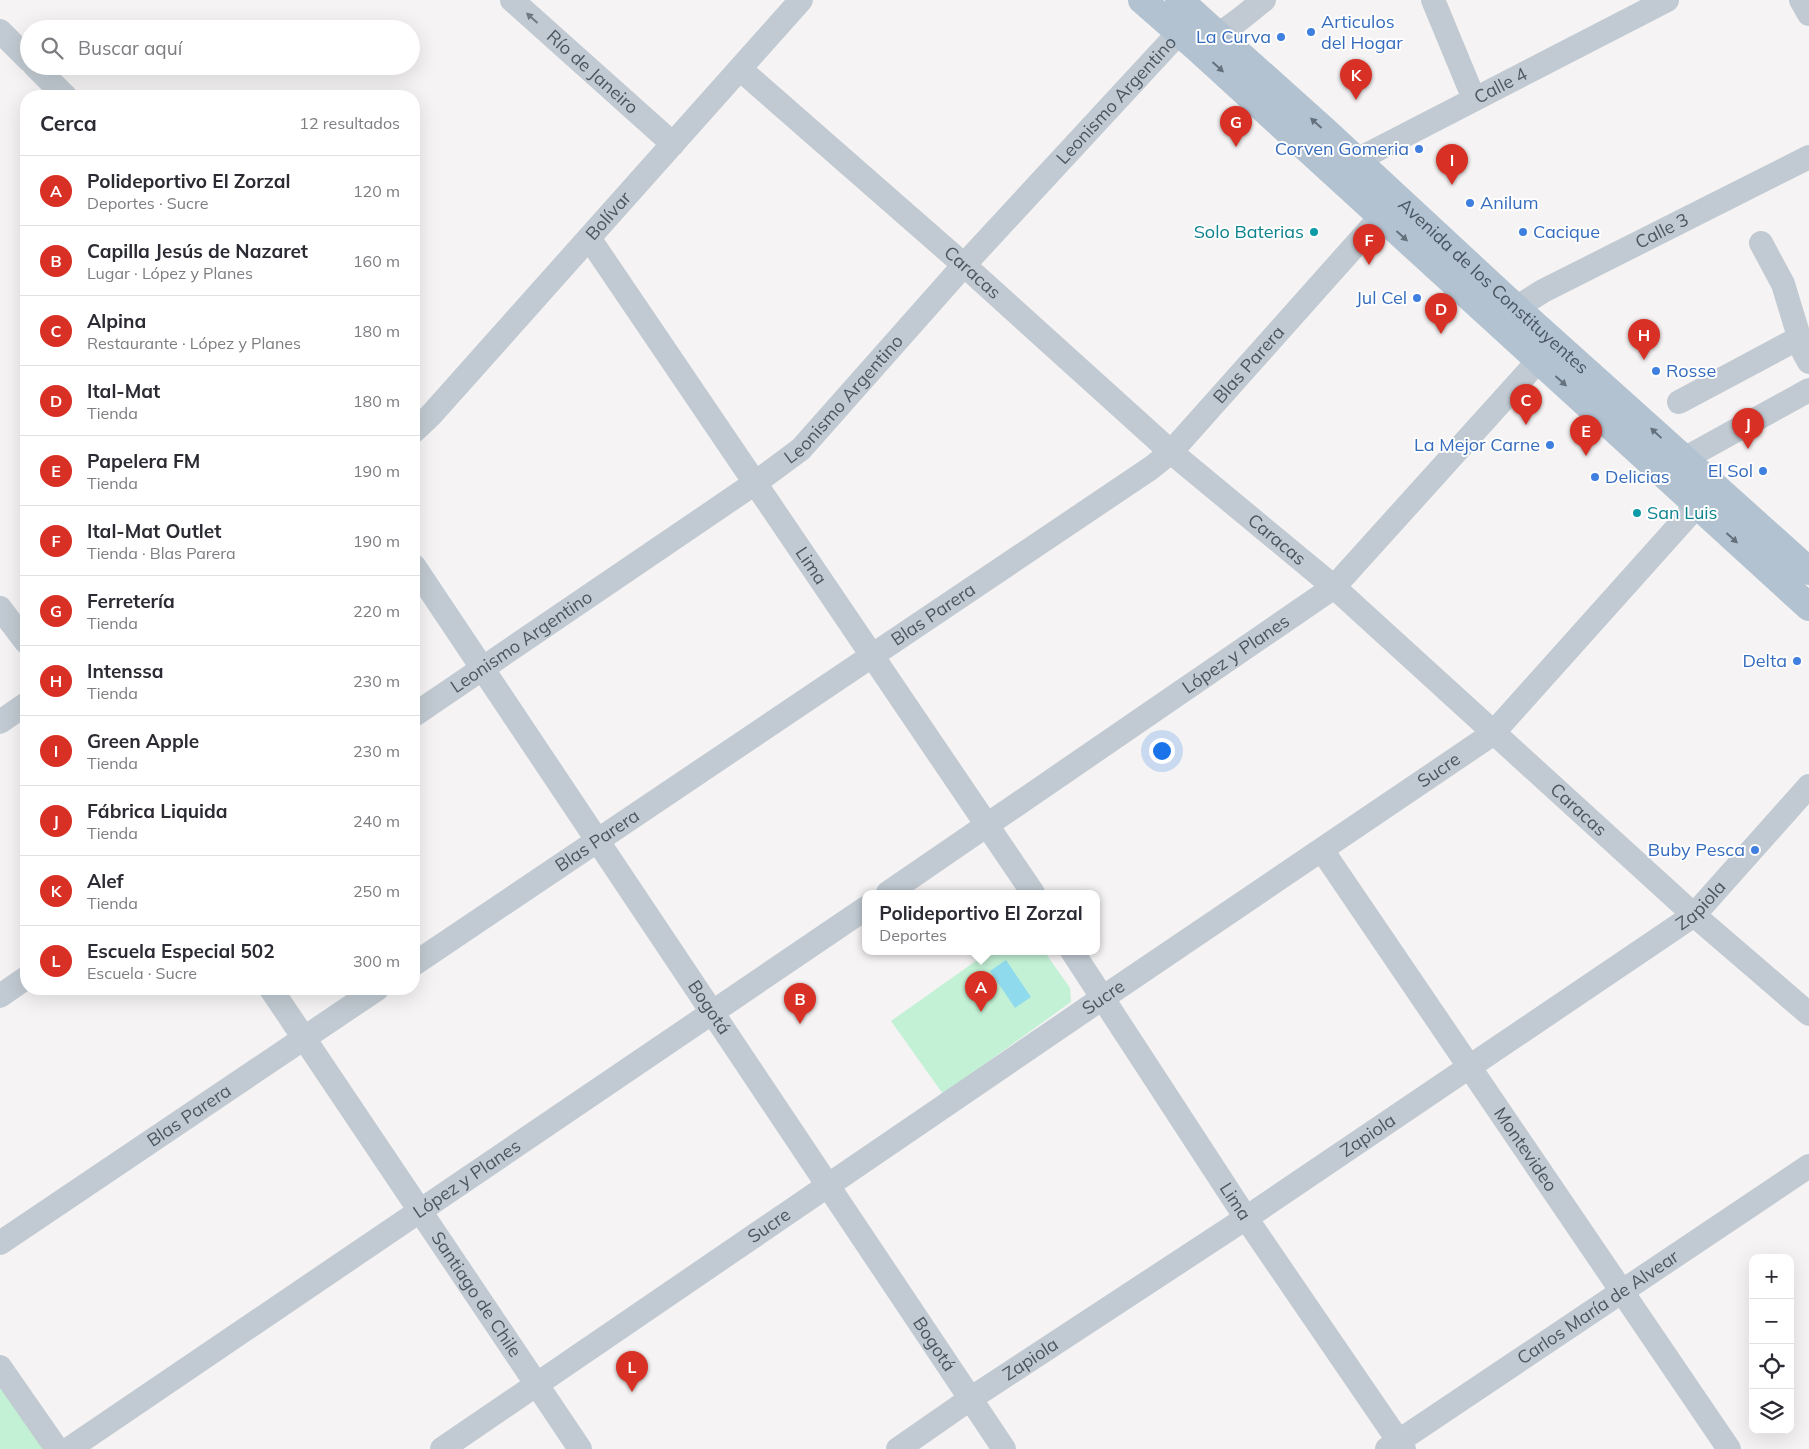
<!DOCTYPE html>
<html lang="es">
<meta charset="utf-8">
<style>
:root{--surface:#fff;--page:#f7f7f7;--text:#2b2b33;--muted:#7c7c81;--line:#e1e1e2;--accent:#d93025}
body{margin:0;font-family:Mulish,sans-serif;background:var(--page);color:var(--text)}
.controls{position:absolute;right:15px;bottom:15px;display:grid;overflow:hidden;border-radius:10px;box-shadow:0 5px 20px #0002}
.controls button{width:45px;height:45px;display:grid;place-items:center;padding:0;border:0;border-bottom:1px solid var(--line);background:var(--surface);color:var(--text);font:25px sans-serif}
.you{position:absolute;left:1161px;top:750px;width:18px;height:18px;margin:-12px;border:4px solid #fff;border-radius:50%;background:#1a73e8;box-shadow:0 0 0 8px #1a73e833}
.badge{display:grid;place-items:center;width:32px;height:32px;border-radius:50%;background:var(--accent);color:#fff;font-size:16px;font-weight:700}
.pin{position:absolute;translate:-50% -41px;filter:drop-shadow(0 1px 2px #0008)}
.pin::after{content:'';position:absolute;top:26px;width:18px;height:15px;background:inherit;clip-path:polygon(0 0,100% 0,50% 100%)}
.popup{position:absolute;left:862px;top:890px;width:238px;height:65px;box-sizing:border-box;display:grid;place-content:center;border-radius:10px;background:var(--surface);filter:drop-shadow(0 1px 4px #0005);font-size:16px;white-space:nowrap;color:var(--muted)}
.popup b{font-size:19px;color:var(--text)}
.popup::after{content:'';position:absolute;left:50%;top:100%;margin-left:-10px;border:10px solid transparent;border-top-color:var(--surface)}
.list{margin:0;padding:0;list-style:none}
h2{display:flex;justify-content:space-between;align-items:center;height:65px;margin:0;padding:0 20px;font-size:21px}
h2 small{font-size:16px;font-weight:400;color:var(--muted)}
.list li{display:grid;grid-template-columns:32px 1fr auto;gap:15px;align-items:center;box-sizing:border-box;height:70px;padding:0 20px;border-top:1px solid var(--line)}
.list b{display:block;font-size:19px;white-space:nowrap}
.list p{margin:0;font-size:16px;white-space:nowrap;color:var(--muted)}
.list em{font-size:16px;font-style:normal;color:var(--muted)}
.icon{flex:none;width:28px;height:28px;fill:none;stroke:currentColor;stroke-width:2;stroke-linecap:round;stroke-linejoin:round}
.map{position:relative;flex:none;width:1809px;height:1449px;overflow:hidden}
.search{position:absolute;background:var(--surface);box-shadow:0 5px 20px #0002;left:20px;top:20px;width:400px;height:55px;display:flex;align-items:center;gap:12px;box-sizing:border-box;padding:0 18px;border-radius:28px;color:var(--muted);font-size:19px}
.panel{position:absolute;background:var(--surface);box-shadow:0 5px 20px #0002;left:20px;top:90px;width:400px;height:905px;border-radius:20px}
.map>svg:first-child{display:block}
.green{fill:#c3f1d5}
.water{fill:#90daee}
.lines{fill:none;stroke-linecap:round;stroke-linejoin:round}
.minor{stroke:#c1cad2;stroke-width:24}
.major{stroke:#b3c2d1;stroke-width:28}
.oneway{fill:#6e7983}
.oneway2{fill:#64717d}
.shop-dot{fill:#3f7fe0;stroke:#fff;stroke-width:2}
.culture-dot{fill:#0f9aa8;stroke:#fff;stroke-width:2}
.labels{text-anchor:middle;stroke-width:4;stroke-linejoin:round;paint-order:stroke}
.shop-label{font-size:18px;fill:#366cbe;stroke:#fff;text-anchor:end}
.street-label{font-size:18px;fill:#4a5661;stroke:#fff}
.culture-label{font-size:18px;fill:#0d838f;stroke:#fff;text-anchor:end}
</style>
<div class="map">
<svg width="1809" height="1449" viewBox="0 0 1809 1449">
<rect width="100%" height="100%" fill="#f5f3f3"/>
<path class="green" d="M990,951H1044L1070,988L1071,1002L943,1094L891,1021Z
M0,1379L49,1449H0Z"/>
<path class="water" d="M1006,960L1031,997L1015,1008L990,971Z"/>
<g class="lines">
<g class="minor">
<path id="s1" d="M512,0L673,144"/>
<path d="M1433,0L1474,99"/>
<path d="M1801,0L1809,14"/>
<path d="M0,31L29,60"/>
<path d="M35,66L65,96"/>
<path id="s2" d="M740,69L964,265L1171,452L1334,587L1694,915L1809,1014"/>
<path id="s3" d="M1343,170L1357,160L1667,0"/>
<path id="s4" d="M589,238L1033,893"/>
<path d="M1761,243L1783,284L1804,353L1809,362"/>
<path id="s5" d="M1516,308L1543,291L1809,157"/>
<path d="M1679,402L1799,338"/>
<path id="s6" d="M414,431L431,415L801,0"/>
<path d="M1671,472L1684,459L1809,390"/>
<path id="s7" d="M414,566L1004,1449"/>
<path d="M0,608L26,642"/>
<path id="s8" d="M414,715L755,483L801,449L964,265L1174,38C1190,26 1199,38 1215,34C1227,32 1253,8 1264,0"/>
<path d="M0,722L26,704"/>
<path id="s9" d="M1322,850L1729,1449"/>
<path id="s10" d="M888,893L1334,587L1539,360"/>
<path id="s11" d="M1072,951L1246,1218L1404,1449"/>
<path id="s12" d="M414,964L1151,468L1171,452L1393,203"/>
<path id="s13" d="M271,989L580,1449"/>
<path d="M0,996L26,978"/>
<path id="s14" d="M0,1243L377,989"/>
<path d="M0,1367L57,1449"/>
<path id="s15" d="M69,1449L866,908"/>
<path id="s16" d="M442,1449L1104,997L1485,739L1494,732L1709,492"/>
<path id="s17" d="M898,1449L970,1399L1246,1218L1694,915L1809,786"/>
<path id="s18" d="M1387,1449L1809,1166"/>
</g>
<g class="major">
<path d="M1142,0L1198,49L1809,607"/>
<path id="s19" d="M1179,0L1325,131L1516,308L1809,571"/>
</g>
</g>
<defs><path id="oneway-solid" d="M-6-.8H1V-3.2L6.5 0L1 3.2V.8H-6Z" transform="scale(1.25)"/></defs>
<use class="oneway" href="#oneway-solid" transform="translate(532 18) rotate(-138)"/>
<g class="oneway2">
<use href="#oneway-solid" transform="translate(1218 67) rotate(42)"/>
<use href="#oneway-solid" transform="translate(1316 123) rotate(-138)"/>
<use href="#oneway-solid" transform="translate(1402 236) rotate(42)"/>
<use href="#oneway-solid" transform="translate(1561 381) rotate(42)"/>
<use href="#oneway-solid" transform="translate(1656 433) rotate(-137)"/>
<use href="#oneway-solid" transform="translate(1732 538) rotate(42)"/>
</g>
<g class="shop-dot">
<circle cx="1311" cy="32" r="5"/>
<circle cx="1281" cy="37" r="5"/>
<circle cx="1419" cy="149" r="5"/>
<circle cx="1470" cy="203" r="5"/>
<circle cx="1523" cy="232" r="5"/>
<circle cx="1417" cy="298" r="5"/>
<circle cx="1656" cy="371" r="5"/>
<circle cx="1550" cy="445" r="5"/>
<circle cx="1763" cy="471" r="5"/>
<circle cx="1595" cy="477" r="5"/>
<circle cx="1797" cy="661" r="5"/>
<circle cx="1755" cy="850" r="5"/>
</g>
<g class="culture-dot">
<circle cx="1314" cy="232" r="5"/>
<circle cx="1637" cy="513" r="5"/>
</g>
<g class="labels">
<g class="shop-label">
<text x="1321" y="28" text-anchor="start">Articulos<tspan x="1321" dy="21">del Hogar</tspan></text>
<text x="1271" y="43">La Curva</text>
<text x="1409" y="155">Corven Gomeria</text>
<text x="1480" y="209" text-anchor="start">Anilum</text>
<text x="1533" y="238" text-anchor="start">Cacique</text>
<text x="1407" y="304">Jul Cel</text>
<text x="1666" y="377" text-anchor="start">Rosse</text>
<text x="1540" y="451">La Mejor Carne</text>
<text x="1753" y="477">El Sol</text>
<text x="1605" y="483" text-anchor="start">Delicias</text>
<text x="1787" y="667">Delta</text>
<text x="1745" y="856">Buby Pesca</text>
</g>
<g class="street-label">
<text dy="6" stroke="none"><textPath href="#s1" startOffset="108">Río de Janeiro</textPath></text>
<text dy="6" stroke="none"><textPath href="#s3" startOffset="179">Calle 4</textPath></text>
<text dy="6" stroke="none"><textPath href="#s8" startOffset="940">Leonismo Argentino</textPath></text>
<text dy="6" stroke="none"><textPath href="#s6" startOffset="290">Bolívar</textPath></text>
<text dy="6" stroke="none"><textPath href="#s5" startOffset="165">Calle 3</textPath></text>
<text dy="6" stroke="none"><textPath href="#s2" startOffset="309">Caracas</textPath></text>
<text dy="6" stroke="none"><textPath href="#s19" startOffset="425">Avenida de los Constituyentes</textPath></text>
<text dy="6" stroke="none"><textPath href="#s12" startOffset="1031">Blas Parera</textPath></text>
<text dy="6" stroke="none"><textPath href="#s8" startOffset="535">Leonismo Argentino</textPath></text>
<text dy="6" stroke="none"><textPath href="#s2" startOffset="714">Caracas</textPath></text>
<text dy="6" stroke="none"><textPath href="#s4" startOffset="396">Lima</textPath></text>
<text dy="6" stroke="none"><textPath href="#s12" startOffset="626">Blas Parera</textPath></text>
<text dy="6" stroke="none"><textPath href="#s8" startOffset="130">Leonismo Argentino</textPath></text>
<text dy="6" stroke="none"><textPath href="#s10" startOffset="422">López y Planes</textPath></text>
<text dy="6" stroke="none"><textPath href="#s16" startOffset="1206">Sucre</textPath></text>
<text dy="6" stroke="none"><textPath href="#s2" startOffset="1119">Caracas</textPath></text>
<text dy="6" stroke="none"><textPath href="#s12" startOffset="221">Blas Parera</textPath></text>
<text dy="6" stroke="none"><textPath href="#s17" startOffset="970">Zapiola</textPath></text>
<text dy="6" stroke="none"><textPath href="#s16" startOffset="801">Sucre</textPath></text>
<text dy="6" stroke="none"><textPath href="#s7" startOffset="531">Bogotá</textPath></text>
<text dy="6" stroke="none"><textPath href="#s14" startOffset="228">Blas Parera</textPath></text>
<text dy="6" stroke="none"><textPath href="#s17" startOffset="565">Zapiola</textPath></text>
<text dy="6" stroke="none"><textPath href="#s9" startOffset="362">Montevideo</textPath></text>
<text dy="6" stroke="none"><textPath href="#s15" startOffset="481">López y Planes</textPath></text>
<text dy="6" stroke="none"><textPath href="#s11" startOffset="299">Lima</textPath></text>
<text dy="6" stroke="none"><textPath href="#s16" startOffset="396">Sucre</textPath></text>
<text dy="6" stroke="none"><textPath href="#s13" startOffset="368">Santiago de Chile</textPath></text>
<text dy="6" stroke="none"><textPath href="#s18" startOffset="254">Carlos María de Alvear</textPath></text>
<text dy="6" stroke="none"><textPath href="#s7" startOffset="936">Bogotá</textPath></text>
<text dy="6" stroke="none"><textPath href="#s17" startOffset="160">Zapiola</textPath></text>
</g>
<g class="culture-label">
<text x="1304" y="238">Solo Baterias</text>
<text x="1647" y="519" text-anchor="start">San Luis</text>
</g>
</g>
</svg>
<div class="controls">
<button>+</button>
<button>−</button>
<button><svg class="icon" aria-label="locate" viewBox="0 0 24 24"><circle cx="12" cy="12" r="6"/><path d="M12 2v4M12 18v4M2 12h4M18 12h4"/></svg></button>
<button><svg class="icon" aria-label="layers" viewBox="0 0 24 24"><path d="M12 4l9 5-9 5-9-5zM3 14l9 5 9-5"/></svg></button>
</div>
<div class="you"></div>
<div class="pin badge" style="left:981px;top:1012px">A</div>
<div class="popup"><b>Polideportivo El Zorzal</b>Deportes</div>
<div class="pin badge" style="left:800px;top:1024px">B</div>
<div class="pin badge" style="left:1526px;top:425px">C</div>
<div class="pin badge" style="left:1441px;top:334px">D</div>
<div class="pin badge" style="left:1586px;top:456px">E</div>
<div class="pin badge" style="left:1369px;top:265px">F</div>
<div class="pin badge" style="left:1236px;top:147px">G</div>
<div class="pin badge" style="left:1644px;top:360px">H</div>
<div class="pin badge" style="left:1452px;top:185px">I</div>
<div class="pin badge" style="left:1748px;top:449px">J</div>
<div class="pin badge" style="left:1356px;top:100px">K</div>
<div class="pin badge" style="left:632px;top:1392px">L</div>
<div class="search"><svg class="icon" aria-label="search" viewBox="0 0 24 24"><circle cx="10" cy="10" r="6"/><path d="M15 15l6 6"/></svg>Buscar aquí</div>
<section class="panel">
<h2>Cerca<small>12 resultados</small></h2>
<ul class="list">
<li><span class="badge">A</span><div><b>Polideportivo El Zorzal</b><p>Deportes · Sucre</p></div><em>120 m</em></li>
<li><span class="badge">B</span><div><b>Capilla Jesús de Nazaret</b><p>Lugar · López y Planes</p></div><em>160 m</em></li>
<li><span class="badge">C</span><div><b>Alpina</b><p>Restaurante · López y Planes</p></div><em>180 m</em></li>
<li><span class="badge">D</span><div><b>Ital-Mat</b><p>Tienda</p></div><em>180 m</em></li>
<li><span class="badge">E</span><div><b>Papelera FM</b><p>Tienda</p></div><em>190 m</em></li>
<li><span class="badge">F</span><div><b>Ital-Mat Outlet</b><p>Tienda · Blas Parera</p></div><em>190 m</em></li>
<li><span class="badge">G</span><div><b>Ferretería</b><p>Tienda</p></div><em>220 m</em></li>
<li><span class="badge">H</span><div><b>Intenssa</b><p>Tienda</p></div><em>230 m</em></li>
<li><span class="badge">I</span><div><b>Green Apple</b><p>Tienda</p></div><em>230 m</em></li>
<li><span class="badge">J</span><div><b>Fábrica Liquida</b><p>Tienda</p></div><em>240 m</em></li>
<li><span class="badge">K</span><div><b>Alef</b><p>Tienda</p></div><em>250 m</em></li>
<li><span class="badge">L</span><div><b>Escuela Especial 502</b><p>Escuela · Sucre</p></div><em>300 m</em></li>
</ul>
</section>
</div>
